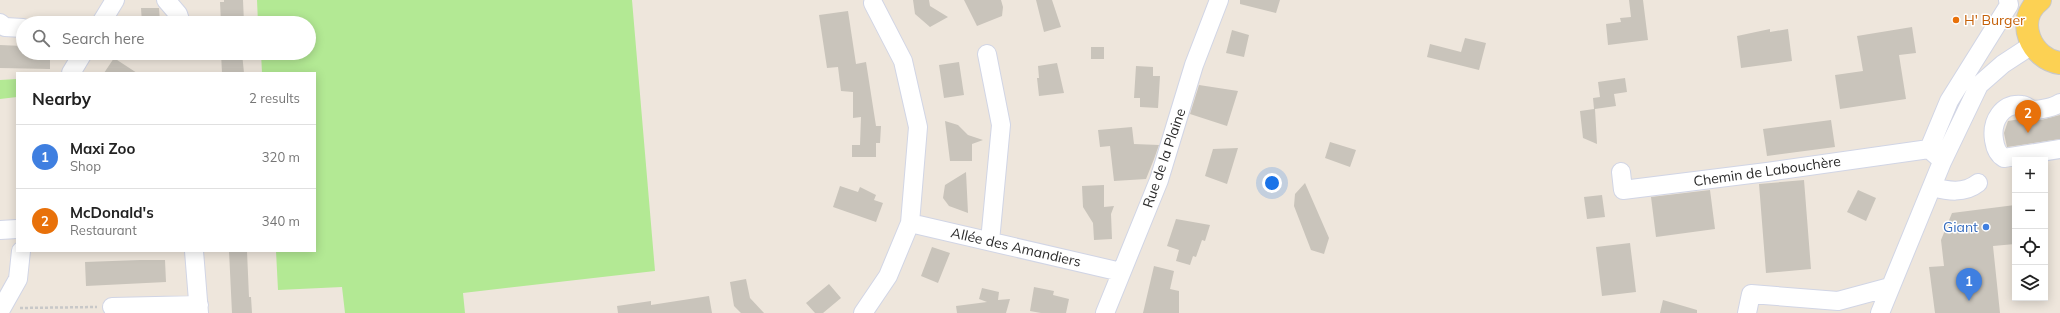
<!DOCTYPE html>
<meta charset="utf-8">
<style>
:root{--surface:#fff;--page:#f6f6f6;--text:#222;--muted:#767676;--line:#e0e0e0;--accent:#b45309}
body{margin:0;font-family:Mulish,sans-serif;background:var(--page);color:var(--text)}
.controls{position:absolute;right:12px;bottom:12px;display:grid;overflow:hidden;border-radius:0px;box-shadow:0 2px 10px #0003}
.controls button{width:36px;height:36px;display:grid;place-items:center;padding:0;border:0;border-bottom:1px solid var(--line);background:var(--surface);color:var(--text);font:20px sans-serif}
.you{position:absolute;left:1272px;top:183px;width:14px;height:14px;margin:-10px;border:3px solid #fff;border-radius:50%;background:#1a73e8;box-shadow:0 0 0 6px #1a73e833}
.badge{display:grid;place-items:center;width:26px;height:26px;border-radius:50%;background:var(--accent);color:#fff;font-size:13px;font-weight:700}
.pin{position:absolute;translate:-50% -33px;filter:drop-shadow(0 1px 2px #0008)}
.pin::after{content:'';position:absolute;top:21px;width:14px;height:12px;background:inherit;clip-path:polygon(0 0,100% 0,50% 100%)}
.list{margin:0;padding:0;list-style:none}
h2{display:flex;justify-content:space-between;align-items:center;height:52px;margin:0;padding:0 16px;font-size:17px}
h2 small{font-size:13px;font-weight:400;color:var(--muted)}
.list li{display:grid;grid-template-columns:26px 1fr auto;gap:12px;align-items:center;box-sizing:border-box;height:64px;padding:0 16px;border-top:1px solid var(--line)}
.list b{display:block;font-size:15px;white-space:nowrap}
.list p{margin:0;font-size:13px;white-space:nowrap;color:var(--muted)}
.list em{font-size:13px;font-style:normal;color:var(--muted)}
.icon{flex:none;width:22px;height:22px;fill:none;stroke:currentColor;stroke-width:2;stroke-linecap:round;stroke-linejoin:round}
.map{position:relative;flex:none;width:2060px;height:313px;overflow:hidden}
.search{position:absolute;background:var(--surface);box-shadow:0 2px 10px #0003;left:16px;top:16px;width:300px;height:44px;display:flex;align-items:center;gap:10px;box-sizing:border-box;padding:0 14px;border-radius:22px;color:var(--muted);font-size:15px}
.panel{position:absolute;background:var(--surface);box-shadow:0 2px 10px #0003;left:16px;top:72px;width:300px;height:180px;border-radius:0px}
.map>svg:first-child{display:block}
.green{fill:#b3e994}
.building{fill:#c9c4bb}
.lines{fill:none;stroke-linecap:round;stroke-linejoin:round}
.minor-casing{stroke:#d1d5e5;stroke-width:20}
.major-casing{stroke:#c8c8c8;stroke-width:24}
.path{stroke:#c8c8c8;stroke-width:2.5;stroke-dasharray:3 2;stroke-linecap:butt}
.minor{stroke:#fff;stroke-width:18}
.major{stroke:#fcd153;stroke-width:22}
.food-dot{fill:#e8710a;stroke:#fff;stroke-width:1.5}
.shop-dot{fill:#3f7fe0;stroke:#fff;stroke-width:1.5}
.labels{text-anchor:middle;stroke-width:3;stroke-linejoin:round;paint-order:stroke}
.food-label{font-size:14px;fill:#c56008;stroke:#fff;text-anchor:start}
.street-label{font-size:14px;fill:#2b2b2b;stroke:#fff}
.shop-label{font-size:14px;fill:#366cbe;stroke:#fff;text-anchor:end}
</style>
<div class="map">
<svg width="2060" height="313" viewBox="0 0 2060 313">
<rect width="100%" height="100%" fill="#eee6dc"/>
<path class="green" d="M257,0H632L655,271L463,293L465,313H345L342,287L278,290L276,251H315V73H262L261,53H309V23H258Z
M17,79V97L0,99V80Z"/>
<path class="building" d="M224,0H243L244,23H221L220,2H224Z
M913,0H929L930,6L948,17L930,27L915,14Z
M964,0H1001L1003,7L1002,16L977,26Z
M1036,0H1052L1061,27L1044,32Z
M1240,0H1280L1276,13L1240,4Z
M1629,0H1643L1648,40L1608,45L1606,24L1621,22L1620,18L1631,17Z
M141,8H159L160,23H142Z
M848,11L856,64L866,62L876,126H881L880,143H876V157H852V145H860L861,117L853,118V92L841,91L838,67L827,68L819,15Z
M1912,27L1916,53L1899,55L1906,99L1840,109L1835,75L1863,71L1857,36Z
M1770,29V32L1788,29L1792,61L1741,68L1737,36Z
M1232,30L1249,35L1244,57L1226,53Z
M1465,38L1486,43L1479,70L1427,57L1430,44L1461,52Z
M0,45L23,46V53H50V69L0,68Z
M1091,47H1104V59H1091Z
M221,53H242L244,73H222Z
M114,58L137,73H104Z
M959,62L964,95L944,98L939,65Z
M1057,63L1064,93L1039,96L1037,78H1039L1038,66Z
M1136,66L1153,67V76H1160L1158,108L1140,107V98H1134Z
M1625,78L1627,92L1614,94L1616,106L1595,109L1597,144L1583,138L1580,111L1594,109L1593,98L1600,97L1598,82Z
M1199,85L1238,91L1227,126L1190,114Z
M2060,115V139L2007,147L2004,133L2008,121L2026,118L2041,120Z
M1831,120L1835,147L1767,156L1763,129Z
M945,121L958,125L968,135L983,140L972,144V161H950Z
M1132,127L1134,144L1159,145L1154,159L1146,179L1114,181L1110,146L1100,147L1098,130Z
M1330,142L1356,150L1350,167L1325,158Z
M1238,148L1227,184L1205,176L1213,149Z
M966,172L968,213L949,206L943,198L945,185Z
M1804,180L1811,269L1766,273L1759,184Z
M1305,183L1329,238L1324,254L1311,250L1294,206L1295,194Z
M1104,185V207L1114,206L1111,214L1112,239L1094,240L1093,223L1083,207L1082,186Z
M840,186L858,192L860,187L876,195L874,200L883,203L876,222L833,207Z
M1710,190L1715,229L1656,237L1651,197Z
M1858,190L1876,198L1866,221L1847,212Z
M1602,195L1605,217L1587,219L1584,197Z
M2015,205V244L1993,246L2000,313H1935L1929,267L1944,266L1941,240L1952,213Z
M1176,219L1210,225L1205,241L1202,240L1196,257L1193,256L1190,265L1176,261L1179,250L1167,246Z
M1630,243L1636,292L1602,296L1596,247Z
M932,247L950,253L938,283L921,276Z
M229,251H247L249,297H251L252,313H232Z
M140,260H165L166,282L86,286L85,262Z
M1154,266L1174,271L1170,289L1179,291V313H1143Z
M746,279L750,298L764,313H741L734,306L730,282Z
M829,284L841,298L823,313H815L806,303Z
M1034,287L1054,291L1053,295L1069,299L1066,313H1041L1030,311Z
M982,288L999,292L998,300L1010,299L1006,313H957L956,306L987,302L979,299Z
M709,296L712,313H618L617,306L651,301V305Z
M1663,300L1697,310V313H1660Z"/>
<g class="lines">
<g class="minor-casing">
<path id="minor" d="M166,0L178,14L181,23
M0,23L5,27L23,28
M101,23L115,0
M987,54L1001,125L990,241
M71,73L83,53
M2060,103C2054,107 2041,110 2033,110C2029,109 2026,105 2022,105C2002,103 1991,121 1994,140C1995,147 1997,154 2004,158L2060,149
M1937,156L1929,149L1949,101L2009,5L2008,0
M1621,172L1623,190L1767,172L1929,149
M1932,187C1948,191 1964,194 1978,183
M910,223L1121,272
M0,230L17,229
M194,251L199,313
M112,307L199,305
M0,311L18,279L21,251
M863,313L888,276L910,223L918,127L903,61L873,3
M1105,313L1159,180L1194,65L1219,0
M1747,313L1751,294L1838,301L1890,287
M1880,313L1942,162L1979,85L2003,64L2032,45"/>
</g>
<g class="major-casing">
<path id="major" d="M2040,0C2014,20 2031,59 2060,63"/>
</g>
<path class="path" d="M20,308L97,307"/>
<use href="#minor" class="minor"/>
<use href="#major" class="major"/>
</g>
<circle class="food-dot" cx="1956" cy="20" r="4"/>
<circle class="shop-dot" cx="1986" cy="227" r="4"/>
<g class="labels">
<g class="food-label">
<text x="1964" y="25">H' Burger</text>
</g>
<g class="street-label">
<text transform="translate(1164 158) rotate(-71)" y="5">Rue de la Plaine</text>
<text transform="translate(1767 171) rotate(-8)" y="5">Chemin de Labouchère</text>
<text transform="translate(1016 247) rotate(13)" y="5">Allée des Amandiers</text>
</g>
<g class="shop-label">
<text x="1978" y="232">Giant</text>
</g>
</g>
</svg>
<div class="controls">
<button>+</button>
<button>−</button>
<button><svg class="icon" aria-label="locate" viewBox="0 0 24 24"><circle cx="12" cy="12" r="6"/><path d="M12 2v4M12 18v4M2 12h4M18 12h4"/></svg></button>
<button><svg class="icon" aria-label="layers" viewBox="0 0 24 24"><path d="M12 4l9 5-9 5-9-5zM3 14l9 5 9-5"/></svg></button>
</div>
<div class="you"></div>
<div class="pin badge" style="left:1969px;top:301px;background:#3f7fe0">1</div>
<div class="pin badge" style="left:2028px;top:133px;background:#e8710a">2</div>
<div class="search"><svg class="icon" aria-label="search" viewBox="0 0 24 24"><circle cx="10" cy="10" r="6"/><path d="M15 15l6 6"/></svg>Search here</div>
<section class="panel">
<h2>Nearby<small>2 results</small></h2>
<ul class="list">
<li><span class="badge" style="background:#3f7fe0">1</span><div><b>Maxi Zoo</b><p>Shop</p></div><em>320 m</em></li>
<li><span class="badge" style="background:#e8710a">2</span><div><b>McDonald's</b><p>Restaurant</p></div><em>340 m</em></li>
</ul>
</section>
</div>
